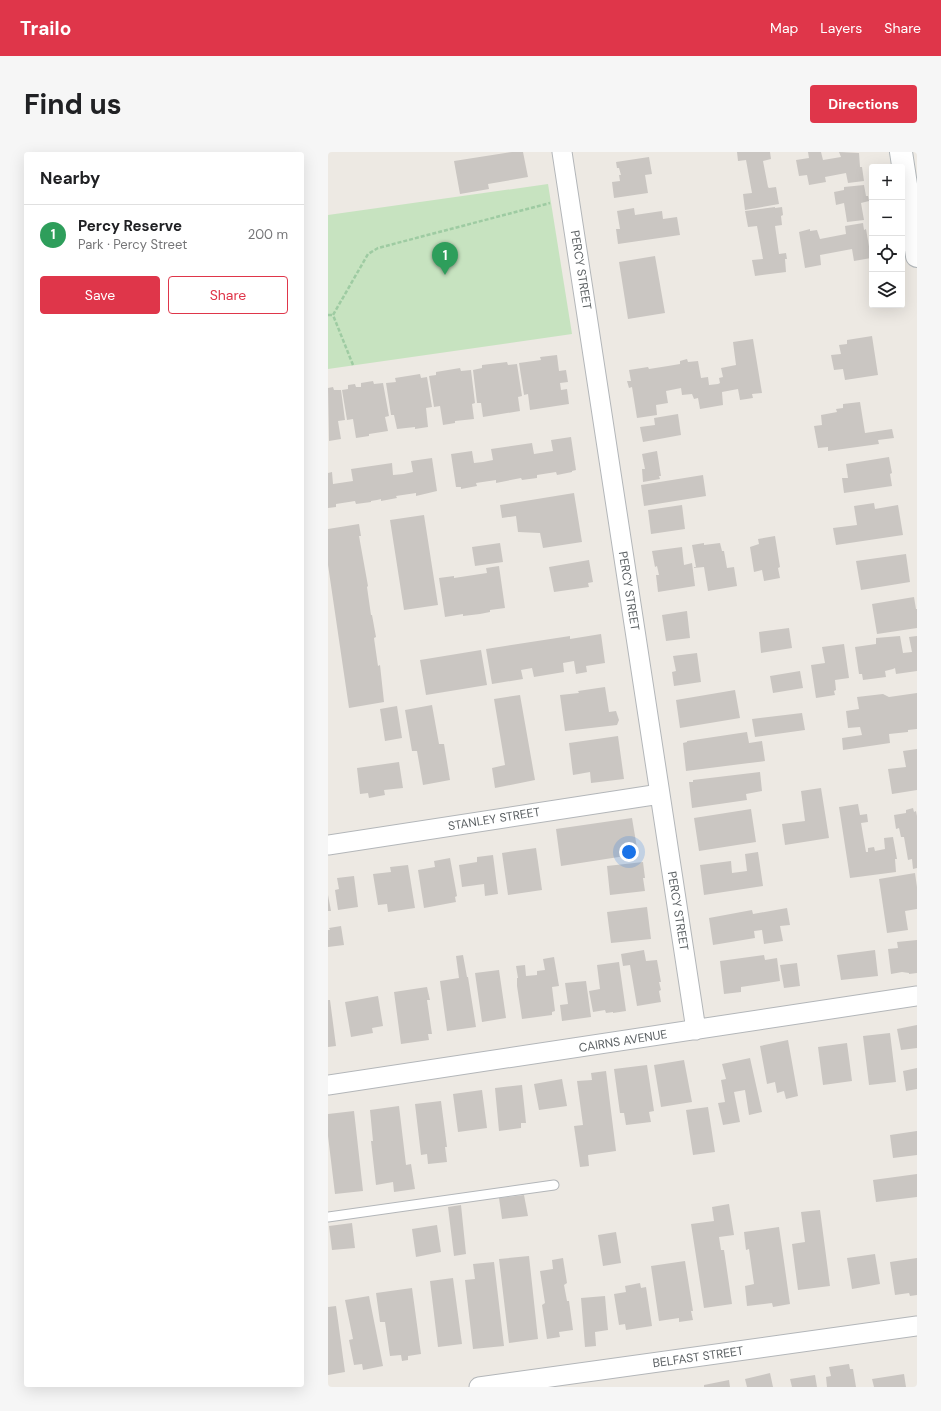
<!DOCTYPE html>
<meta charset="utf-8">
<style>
:root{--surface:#fff;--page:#f6f6f6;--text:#202124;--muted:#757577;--line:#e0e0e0;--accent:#df364a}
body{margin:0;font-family:"DM Sans",sans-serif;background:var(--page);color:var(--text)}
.controls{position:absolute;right:12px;top:12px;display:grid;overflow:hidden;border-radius:4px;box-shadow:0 4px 16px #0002}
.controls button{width:36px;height:36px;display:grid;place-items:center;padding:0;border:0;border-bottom:1px solid var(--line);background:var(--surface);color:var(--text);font:20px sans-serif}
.you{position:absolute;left:301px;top:700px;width:14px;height:14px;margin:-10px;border:3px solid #fff;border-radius:50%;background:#1a73e8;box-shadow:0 0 0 6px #1a73e833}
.badge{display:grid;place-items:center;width:26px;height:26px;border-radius:50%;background:var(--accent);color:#fff;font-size:13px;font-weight:700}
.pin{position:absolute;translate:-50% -33px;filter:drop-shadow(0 1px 2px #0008)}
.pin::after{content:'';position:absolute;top:21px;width:14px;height:12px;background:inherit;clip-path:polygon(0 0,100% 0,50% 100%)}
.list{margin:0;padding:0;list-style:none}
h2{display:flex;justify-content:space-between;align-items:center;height:52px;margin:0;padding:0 16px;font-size:17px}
h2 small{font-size:13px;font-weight:400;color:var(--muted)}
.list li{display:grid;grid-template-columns:26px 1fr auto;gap:12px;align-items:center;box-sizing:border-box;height:60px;padding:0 16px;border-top:1px solid var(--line)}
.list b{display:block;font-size:15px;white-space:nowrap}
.list p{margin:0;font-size:13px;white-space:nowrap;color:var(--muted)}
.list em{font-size:13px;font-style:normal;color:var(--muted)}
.actions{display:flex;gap:8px;padding:12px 16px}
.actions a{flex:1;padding:9px 0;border:1px solid var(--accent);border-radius:4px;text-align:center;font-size:14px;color:var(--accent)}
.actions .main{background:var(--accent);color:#fff}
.icon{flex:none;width:22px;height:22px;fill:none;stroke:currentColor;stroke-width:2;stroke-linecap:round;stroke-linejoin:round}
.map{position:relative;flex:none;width:589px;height:1235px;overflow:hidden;border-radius:4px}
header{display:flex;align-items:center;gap:24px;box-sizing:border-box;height:56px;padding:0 20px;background:var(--accent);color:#fff}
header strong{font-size:19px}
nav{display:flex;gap:22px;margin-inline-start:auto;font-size:14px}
.intro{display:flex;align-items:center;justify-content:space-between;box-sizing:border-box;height:96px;padding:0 24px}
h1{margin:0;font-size:28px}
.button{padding:10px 18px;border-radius:4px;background:var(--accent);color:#fff;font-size:14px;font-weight:700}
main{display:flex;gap:24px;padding:0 24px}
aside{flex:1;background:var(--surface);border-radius:4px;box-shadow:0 4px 16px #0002}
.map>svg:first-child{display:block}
.green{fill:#c7e3c0}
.building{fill:#cac6c2}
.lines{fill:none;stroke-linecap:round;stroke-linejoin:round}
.service-casing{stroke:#b3b6b9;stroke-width:11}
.minor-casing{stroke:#b3b6b9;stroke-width:21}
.secondary-casing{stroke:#b2b7ba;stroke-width:24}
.path{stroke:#9ecba2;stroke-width:2.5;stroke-dasharray:4 2;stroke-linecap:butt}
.service{stroke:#fff;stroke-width:9}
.minor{stroke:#fff;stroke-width:19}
.secondary{stroke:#fff;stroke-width:22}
.labels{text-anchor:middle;stroke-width:3;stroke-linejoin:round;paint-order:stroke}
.street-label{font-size:12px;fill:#5b6063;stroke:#fff}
</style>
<header>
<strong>Trailo</strong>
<nav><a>Map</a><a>Layers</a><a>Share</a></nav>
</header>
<div class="intro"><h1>Find us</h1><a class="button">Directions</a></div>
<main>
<aside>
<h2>Nearby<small></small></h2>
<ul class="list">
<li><span class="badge" style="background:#2e9e5b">1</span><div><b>Percy Reserve</b><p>Park · Percy Street</p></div><em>200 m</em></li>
</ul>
<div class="actions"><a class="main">Save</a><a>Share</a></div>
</aside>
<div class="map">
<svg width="589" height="1235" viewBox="0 0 589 1235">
<rect width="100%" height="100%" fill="#ede9e3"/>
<path class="green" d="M220,32L244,182L0,217V63Z"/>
<path class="building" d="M184,0H195L200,25L160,32L161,37L132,42L126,9Z
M409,0H442L443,7L435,9L440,35L441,36L448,35L451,52L417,58L415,42L424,41L418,8L410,9Z
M480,0H493L495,8L513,5L511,0L531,1L532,15H534L536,29L520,31L518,21L497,25L498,30L481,33L479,23L471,24L468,8L481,6Z
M321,5L324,22L317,23L320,41L286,46L284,30L292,29L291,23H293L291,16H289L288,10Z
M536,33L538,44H540L541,49L533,51L536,68L519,70L516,51L508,53L506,40L516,38V35Z
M447,55V56L454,55L455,63L453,64L454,73L447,74L451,102L458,101L459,107H457L458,120L427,124L424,108L435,107L429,74L420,75L417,59Z
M306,56L307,63L334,59L335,67L349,65L352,83L290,92L288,77H292L289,59Z
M535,71L536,78L538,77L543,106L526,109L524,97L492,103L493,113L477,116L471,80L482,77V79L489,78L492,87L518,82L517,74Z
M327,104L337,161L300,167L291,110Z
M544,184L550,223L517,228L515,217L506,218L503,203L513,202L511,193L519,192V188Z
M425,187L434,241L424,242L425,246L412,248L410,237L394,240L395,253L372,257L370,246L366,247L364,242L354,243L353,236L338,239L340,251L328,253L329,263L309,266L304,235L301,236L299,229H303L301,218L320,215L321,217L340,214L352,212V209L359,207L360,210L370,209L373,226L380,225L381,233L390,232L392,231L391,226L395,225L393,216L408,213L405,190Z
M229,203L231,219L238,218L240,230L232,231L233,238L239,237L241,252L202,258L200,242L196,243L191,211L213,208L212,205Z
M179,210L180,213L189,212L194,244L190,245L192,259L155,265L153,251H149L145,218L154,216V213Z
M132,216L133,219L143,218L147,251L144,252L146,267L127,269V271L115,273L112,254L106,255L101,224L108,223V220Z
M92,222L93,226L99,225L104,255L98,256L100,275L87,277V275L69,277L66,263H63L58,231L68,230L67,226Z
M45,229L46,232L55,231L61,264L57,265L60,279L41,282V284L28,286L25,267L19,268L14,238L20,237V233L27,232L28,235H33V231Z
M5,235L6,238H13L17,268L10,269L13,287L1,289L0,236Z
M532,250L537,281L564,277L566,286L550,288L551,292L500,299V295L490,296L486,274L494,273L493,263L509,260L508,257L515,256V252Z
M350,262L353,283L315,290L312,275L327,273L326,266Z
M243,285L248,318L244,319V320L229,323L228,320L209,323V326L194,328L193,326L168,331V328L148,331L149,334L133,337V335H128L123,302L144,299L146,311L155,310L165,308L163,297L204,291L206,302L225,299L223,288Z
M329,299L333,324H331L332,327L315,330L314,317H317L314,302Z
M561,305L564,321L562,322L564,334L516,341L514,326H520L518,312Z
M104,306L109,339L88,344V341L68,344L69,346L53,349V347L49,348L43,349V350L28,352L27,349L8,352V355L0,356V321L4,320L5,332L25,329L23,317L64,311L65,323L76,322L85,320L83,309Z
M375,323L378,344L316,354L313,333Z
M246,341L254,390L215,396L212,381L190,380L188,364L174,366L172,353Z
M546,351L547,357L570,353L575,383L508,393L505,376L529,373L526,354Z
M354,353L357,377L323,382L320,358Z
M96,363L110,453L76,458L62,368Z
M31,372L33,384H31L40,434L39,435L43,463H44L48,485L46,486L50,514L52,513L56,550L21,556L0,413V377Z
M447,384L452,415L450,416L452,426L436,429L434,418L426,420L422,395L431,392L430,387Z
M172,391L175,410L147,414L144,395Z
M376,391V393L392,391L394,399H396L399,416L406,415L409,434L380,439L376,415L366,416V415H368L364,393Z
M354,395L356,413L364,411L367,434L330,440L328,423H331L329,414L327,415L324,399Z
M578,402L582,430L533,438L528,409Z
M261,408L265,430L260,431L261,435L226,440L221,415Z
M171,414L177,456L162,458V460L152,462L135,464V462L117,465L111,426L126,424V426L159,421L158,416Z
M586,445L588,457H589V476L549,482L544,452Z
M359,459L362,486L338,489L334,463Z
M461,476L464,496L433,501L431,480Z
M273,482L277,511L258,514L259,520L248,522L246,509L235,511L236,520L206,525L204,516L193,518L195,527L164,532L158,497L242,484V487Z
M572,484L575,501L584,500L581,485L589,484V519L568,522L567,516L565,517L557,519L558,525L535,528L534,522H531L527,495L548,492V486Z
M516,492L521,526L507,528L508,538L506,539L507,543L488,546L483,513L497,511L494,495Z
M153,498L159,533L98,543L92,508Z
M369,501L373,530L346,534L344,520L348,519L345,504Z
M472,519L475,536L445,541L442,524Z
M277,535L281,560L288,559L291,568L289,573L237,579L232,543L251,541L250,539Z
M407,538L412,566L352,576L348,548Z
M589,541V577L580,578V580L561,582L562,591L515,598L514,586L534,583L532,575L520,576L518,559L531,557L529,545L555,542L561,545Z
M192,543L207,628L167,636L164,616L177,613L166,547Z
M104,553L111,592H116L122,628L95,633L89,599H84L77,558Z
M69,554L74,586L57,589L52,557Z
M474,561L477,578L427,585L424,567Z
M419,580L421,591L434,589L437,609L358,619L355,591L359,590V589Z
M290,584L296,627L263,631L262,620L245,623L241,591Z
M589,597V638L564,642L560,617L578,615L575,599Z
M71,610L75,636L56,638L57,643L41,646L40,641L32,642L29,616Z
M432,620L434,639L418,642L419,648L364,656L361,630H365V628Z
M493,636L501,686L457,693L454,672L477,669L473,639Z
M530,652L532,663L539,662L540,670L533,671L538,700H540V696L546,695L547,699L557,697L556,686L565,685L569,707H567L568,720L522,726L511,655Z
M585,656L586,660L588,659L589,664V716L585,717L584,707L580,708L576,685H573L571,676L568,677L566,663L578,661V658Z
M423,657L428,690L371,699L366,666Z
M304,666L310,702L233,714L228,677Z
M208,696L214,738L180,743L174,701Z
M430,700L435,734L376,743L372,713L403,709L404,721L419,719L417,702Z
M165,703L170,742L157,744L156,732L134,735L131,713L149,710V705Z
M122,706L129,744L127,745L128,750L96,756L90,718L107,715L106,709Z
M315,710L317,726H315L317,739L282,743L279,714Z
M80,713L87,756L60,760L59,752L50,753L45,722L63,720L62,715Z
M587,721L589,735V757L577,759L580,778L559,781L551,727Z
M26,724L30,755L10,758L7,738L11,737L9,726Z
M0,743L3,759H0Z
M319,755L323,787L283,791L279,760Z
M459,756L462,773L452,774L455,789L436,792L434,778L426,779L427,786L385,793L381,766L424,758L425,762Z
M13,774L16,793L0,795V778H2L1,776Z
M589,788V821L581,822V821L574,820L563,822L560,797L570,796L569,790Z
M316,798L318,809L329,808L333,830H331L333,838L331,839L333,850L309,854L302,813L295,814L293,802Z
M547,798L550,824L513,828L509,803Z
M135,803L139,825H140L148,875L119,879L112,829L131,826L128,804Z
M436,803L437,808L449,806L452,829L413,835V840L396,842L392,809Z
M226,805L231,834L224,835L227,859L224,860V863L194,867L189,834V826H190L188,814L197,813L198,824L209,823V819L217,818L215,807Z
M291,810L298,859L285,861V860L278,861L277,858L265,860L261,839L272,837L269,813Z
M469,811L472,834L456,836L452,813Z
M171,818L178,866L154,870L147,821Z
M258,829L263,865L234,869L232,853L240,852L237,831Z
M99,835L102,848H99L104,882H100L101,888L73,892L66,840Z
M50,844L55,874L44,876L45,881L23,885L17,850Z
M0,848H2L8,894L0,895Z
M589,873V896L573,898L569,877Z
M562,881L568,930L541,933L535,884Z
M460,888L470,944L458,947L456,939L449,941L447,930L439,932L432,894Z
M519,891L524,929L495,933L490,895Z
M422,906L434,960L421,963L417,938L406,940L412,970L395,973L390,951L397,950L393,928L398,927L394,912Z
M356,908L364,950L333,955L326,913Z
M319,913L326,959L321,960L323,970L298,973L296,961H292L286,917Z
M589,916V937L578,939L575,919Z
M278,919L288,999L260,1003L261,1014L252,1015L246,974L255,973L249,929L264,928L263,921Z
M234,927L239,954L211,958L206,932Z
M194,933L198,971H193V976L171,979L167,936Z
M154,938L159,976L130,980L125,942Z
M113,949L119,995H117L119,1010L100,1012L99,1002L93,1003L87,952Z
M71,954L78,1013L83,1012L87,1037L66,1040L65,1030L48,1033L43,989H45L42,958Z
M380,955L387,1000L365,1003L358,958Z
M26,959L35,1039L7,1042L0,984V962Z
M589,979V1003L565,1006L562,983Z
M589,1022V1045L548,1050L545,1028Z
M196,1043L200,1064L174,1067L171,1046Z
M401,1052L406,1083L391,1085L393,1098H396L404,1152L376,1156L363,1072L386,1069L384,1055Z
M133,1053L138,1102L126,1104L120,1055Z
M492,1058L502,1134L470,1138L464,1092L477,1090L473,1060Z
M24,1071L27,1096L4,1098L1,1074Z
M109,1073L113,1100L88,1105L84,1077Z
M451,1075L462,1152L445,1155L444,1151L419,1154L417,1134L426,1132L421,1097L418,1098L416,1080Z
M288,1080L293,1111L275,1114L270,1083Z
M547,1102L552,1132L524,1137L519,1106Z
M201,1104L210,1187L181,1191L171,1107Z
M235,1106L239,1131L236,1133L239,1149H241L245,1178L231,1180L232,1185L219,1187L214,1153L217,1151L212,1119L225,1117L224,1108Z
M589,1106V1143L582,1144L581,1141L567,1143L562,1110Z
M357,1109L365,1159H363L365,1168L351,1170V1166L331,1169L323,1114Z
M166,1110L176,1194L145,1197L137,1128L147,1127L145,1112Z
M125,1126L134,1192L110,1195L102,1129Z
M312,1131L313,1136L318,1135L324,1174L298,1178L297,1172L291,1173L286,1142L298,1140L297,1134Z
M84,1136L93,1202L80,1204V1208L74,1209L73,1203L62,1204L57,1170H52L48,1141Z
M41,1144L55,1214L35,1218L34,1212L26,1213L21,1188L25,1187L17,1148Z
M277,1144L280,1178L267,1180L268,1194L257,1195L253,1146Z
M8,1154L17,1220L0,1223V1155Z
M521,1212L522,1217H525L528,1235H499L498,1225L503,1224L501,1215Z
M442,1221L445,1235H419L417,1227Z
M576,1222L578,1235H546L544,1227Z
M487,1223L489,1235H464L462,1227Z
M401,1228L402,1235H376V1233Z"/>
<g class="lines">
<g class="service-casing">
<path id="service" d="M0,1065L226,1033"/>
</g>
<g class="minor-casing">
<path id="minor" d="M234,0L368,878
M0,693L332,642
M0,933L589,844
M151,1235L589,1174"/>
</g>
<g class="secondary-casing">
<path id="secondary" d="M573,0L589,104"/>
</g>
<path class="path" d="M0,163H5
M25,213L5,163L40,102L50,96L222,51"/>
<use href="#service" class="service"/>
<use href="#minor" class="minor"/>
<use href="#secondary" class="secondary"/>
</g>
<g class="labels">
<g class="street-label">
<text transform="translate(253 118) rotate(81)" y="4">PERCY STREET</text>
<text transform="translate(301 439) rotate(81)" y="4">PERCY STREET</text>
<text transform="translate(166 667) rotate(-9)" y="4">STANLEY STREET</text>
<text transform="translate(350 759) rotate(81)" y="4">PERCY STREET</text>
<text transform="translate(295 889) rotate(-9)" y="4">CAIRNS AVENUE</text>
<text transform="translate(370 1205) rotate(-8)" y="4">BELFAST STREET</text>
</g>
</g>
</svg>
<div class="controls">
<button>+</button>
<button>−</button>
<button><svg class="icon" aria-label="locate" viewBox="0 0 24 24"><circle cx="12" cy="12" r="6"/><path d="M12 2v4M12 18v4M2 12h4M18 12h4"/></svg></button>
<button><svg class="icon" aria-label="layers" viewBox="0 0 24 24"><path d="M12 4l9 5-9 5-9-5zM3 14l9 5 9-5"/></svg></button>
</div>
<div class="you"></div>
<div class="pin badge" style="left:117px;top:123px;background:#2e9e5b">1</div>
</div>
</main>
